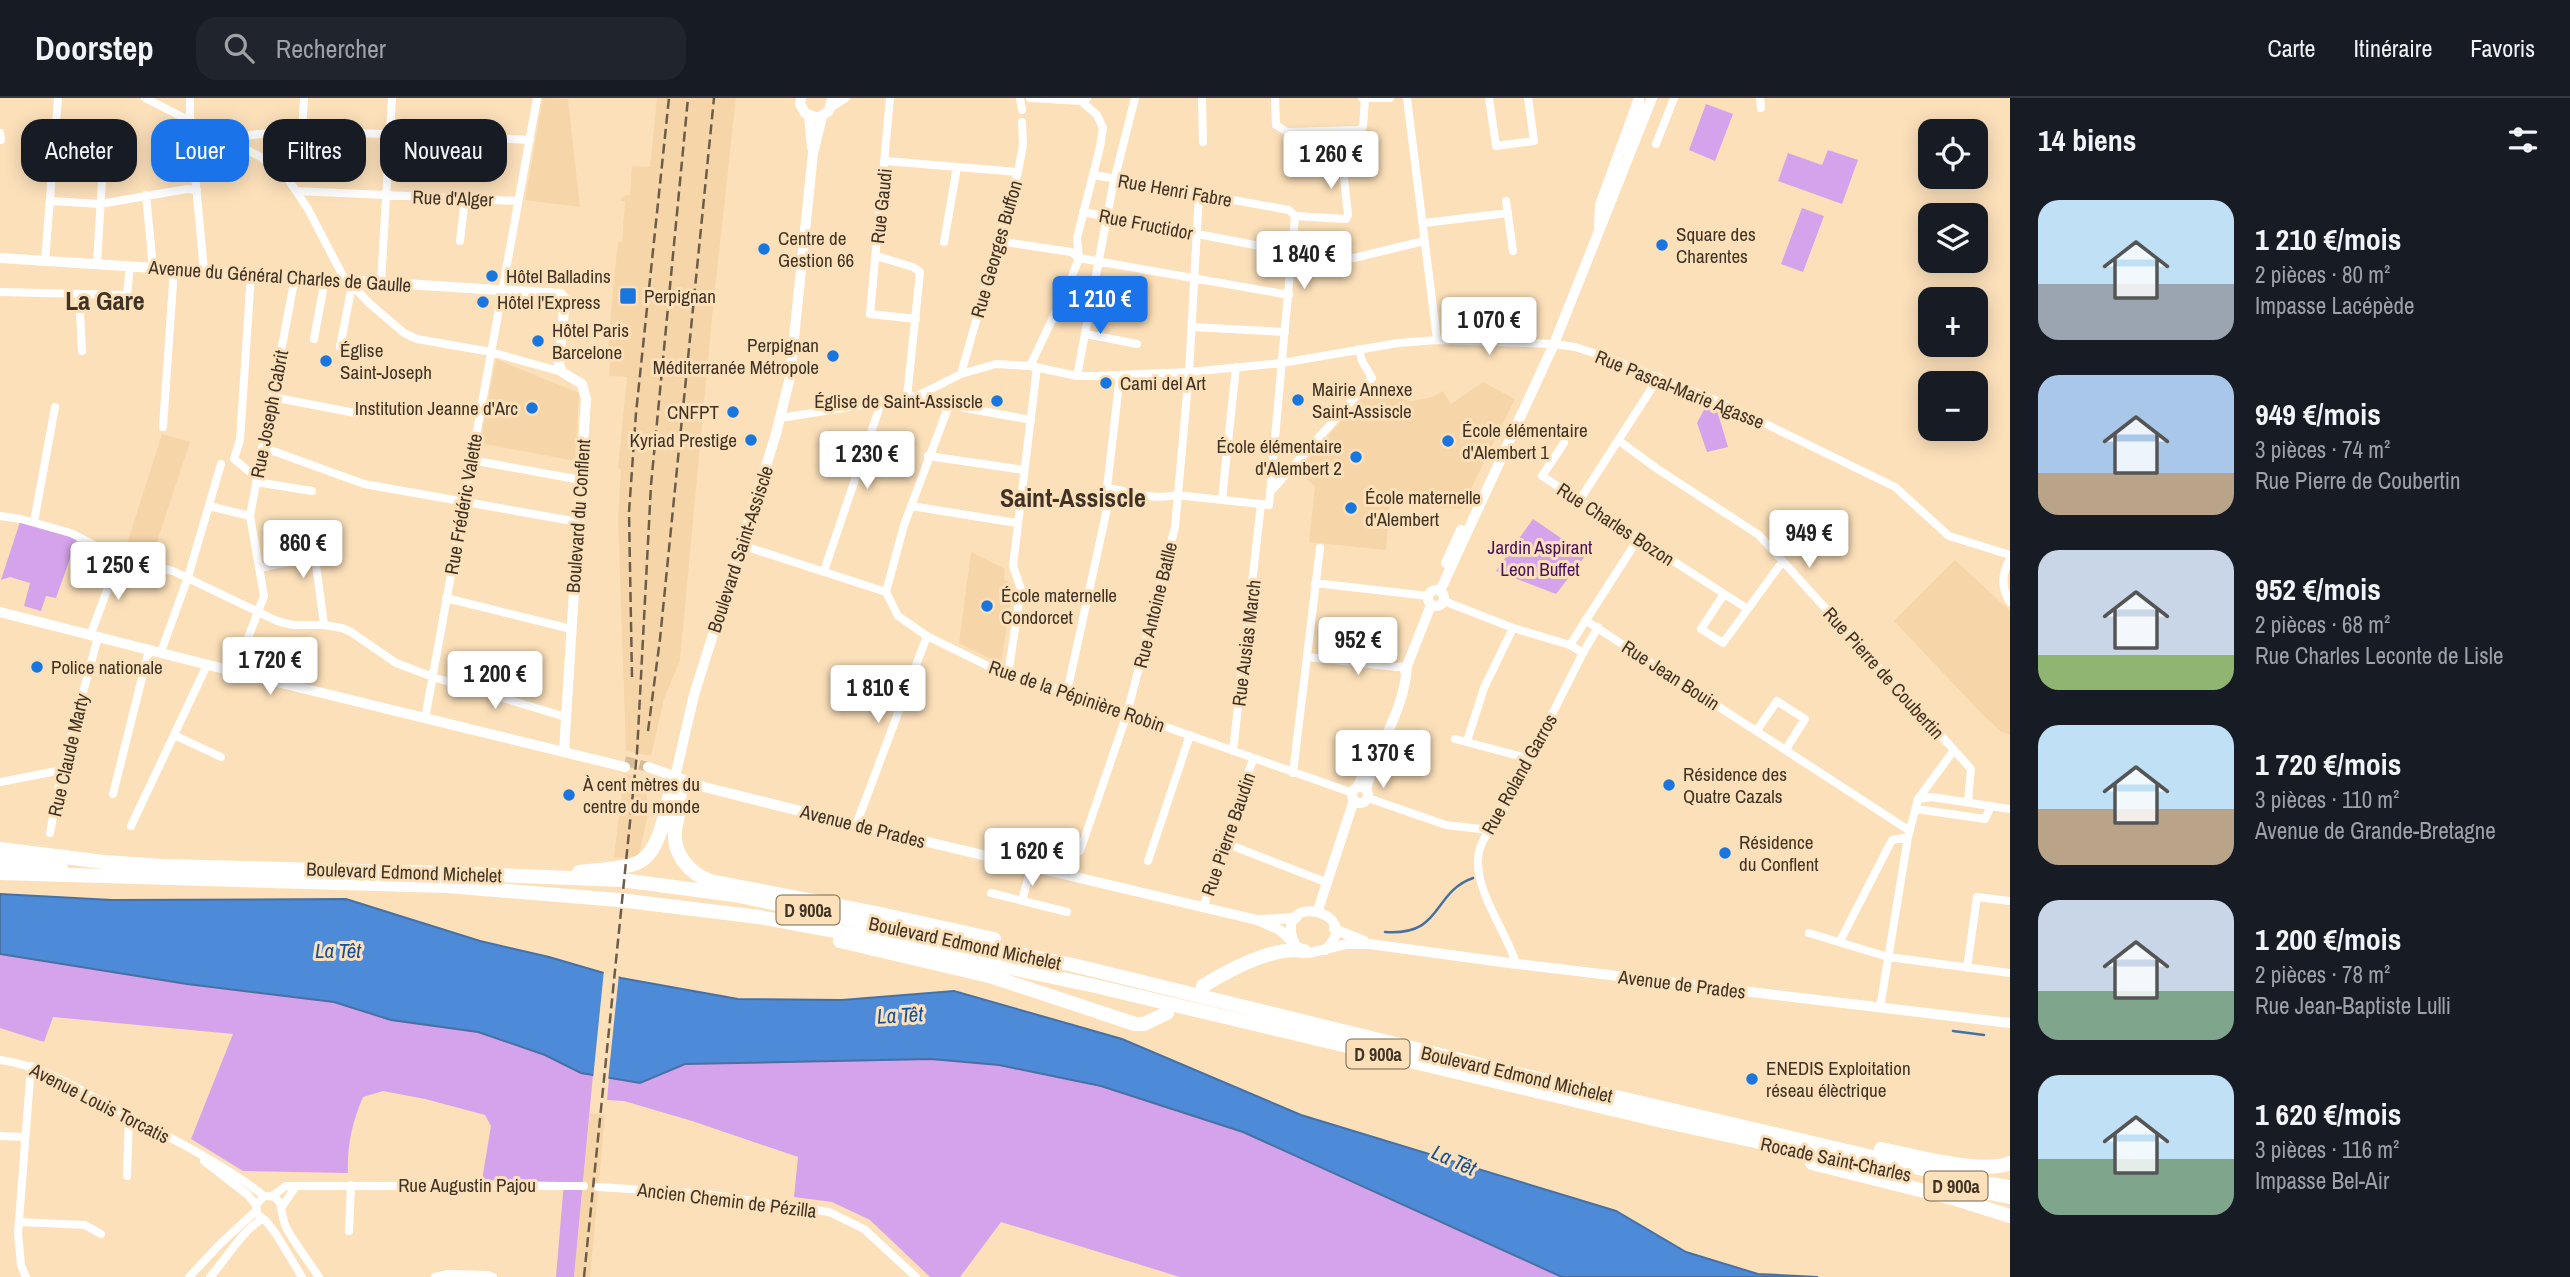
<!DOCTYPE html>
<html lang="fr">
<head>
<meta charset="utf-8">
<style>
	body { margin:0; font-family:"Archivo Narrow",sans-serif; background:#20242c; color:#f1f3f6; height:100vh; display:flex; flex-direction:column; font-size:26px; white-space:nowrap }
	* { box-sizing:border-box; margin:0 }
	p { font-size:23px; color:#9ea1a6 }
	.icon { flex:none; width:38px; height:38px; fill:none; stroke:currentColor; stroke-width:2; stroke-linecap:round; stroke-linejoin:round }
	.map { position:relative; flex:1; overflow:hidden }
	.drawer { display:flex; flex-direction:column; background:#171b24; width:560px }
	.drawer>* { flex:none }
	.hud { position:absolute; left:21px; top:21px; width:665px; height:63px; display:flex; gap:14px }
	.buttons { position:absolute; left:1918px; top:21px; display:grid; gap:14px }
	.buttons a { display:grid; place-items:center; width:70px; height:70px; border-radius:14px; background:#171b24; box-shadow:0 4px 18px #0003; font-size:35px }
	.price { position:absolute; translate:-50% -60px; padding:0 16px; border-radius:7px; background:#fff; color:#222; font-size:23px; line-height:46px; filter:drop-shadow(0 2px 4px #0008) }
	.price::after { content:''; position:absolute; left:50%; top:42px; width:21px; height:16px; margin-left:-10px; background:inherit; clip-path:polygon(0 0,100% 0,50% 100%) }
	.price.on { background:#1a73e8; color:#fff }
	ul { padding:0; list-style:none }
	li { display:flex; align-items:center; gap:21px; height:175px; padding:0 28px }
	li span { display:grid; place-items:center; flex:none; width:196px; height:140px; border-radius:21px; color:#555 }
	li>.icon { margin-inline-start:auto }
	span .icon { width:84px; height:84px; fill:#fffc; stroke-width:1 }
	li b { font-size:30px }
	h2 { display:flex; justify-content:space-between; align-items:center; height:84px; padding:0 28px; font-size:30px }
	.pill { padding:0 24px; border-radius:21px; background:#171b24; box-shadow:0 4px 18px #0003; font-size:24px; line-height:63px }
	.pill.on { background:#1a73e8; color:#fff }
	header { display:flex; align-items:center; gap:42px; box-sizing:border-box; height:98px; padding:0 35px; background:#171b24; border-bottom:2px solid #363941 }
	header strong { font-size:33px }
	nav { display:flex; gap:38px; margin-inline-start:auto; font-size:24px }
	.search { width:490px; height:63px; background:#20242c; display:flex; align-items:center; gap:18px; box-sizing:border-box; padding:0 24px; border-radius:21px; color:#9ea1a6; font-size:26px }
	main { display:flex; flex:1; min-height:0 }
	.map>svg:first-child { display:block }
	.built { fill:#f6d6a9 }
	.green { fill:#d5a3eb }
	.water { fill:#4d8ad8; stroke:#4870a2; stroke-width:2 }
	.pier { fill:#fce0ba }
	.lines { fill:none; stroke-linecap:round; stroke-linejoin:round }
	.stream { stroke:#4870a2; stroke-width:2.5 }
	.secondary-tunnel { stroke:#d6bd9c; stroke-width:10; stroke-dasharray:10 5; stroke-linecap:butt }
	.minor { stroke:#fff; stroke-width:8 }
	.tertiary { stroke:#fff; stroke-width:10 }
	.secondary { stroke:#fff; stroke-width:10 }
	.trunk { stroke:#fff; stroke-width:14 }
	.rail { stroke:#6c5d49; stroke-width:2.5; stroke-dasharray:10 5; stroke-linecap:butt }
	.poi-dot { fill:#1976df; stroke:#fce0ba; stroke-width:2.5 }
	.labels { text-anchor:middle; dominant-baseline:central; stroke-width:6; stroke-linejoin:round; paint-order:stroke }
	.shield { fill:#fce0ba; stroke:#776751; stroke-width:2 }
	.shield-label { font-size:18px; font-weight:bold; fill:#3e3324 }
	.street-label { font-size:19px; fill:#3e3324; stroke:#fce0ba }
	.poi-label { font-size:19px; fill:#3e3324; stroke:#fce0ba; text-anchor:start }
	.park-label { font-size:19px; fill:#49105d; stroke:#fce0ba }
	.water-label { font-size:21px; font-style:italic; fill:#135098; stroke:#fce0ba }
	.district-label { font-size:26px; font-weight:bold; fill:#3e3324; stroke:#fce0ba }
</style>
</head>
<body>
<header>
<strong>Doorstep</strong>
<div class="search"><svg class="icon" aria-label="search" viewBox="0 0 24 24"><circle cx="10" cy="10" r="6"/><path d="M15 15l6 6"/></svg>Rechercher</div>
<nav><a>Carte</a><a>Itinéraire</a><a>Favoris</a></nav>
</header>
<main>
<div class="map">
<svg width="2010" height="1179" viewBox="0 0 2010 1179">
	<rect width="100%" height="100%" fill="#fce0ba"/>
	<path class="built" d="M543 0 568 1 580 109 525 102Z
		M657 0H736L713 209 680 562 664 601 651 658 626 653 618 421 621 371 618 370 627 279 609 278 611 253 608 252 614 180 618 144H622L625 103H621L622 99 630 96 632 68 650 69Z
		M496 261 579 295 575 363 480 345Z
		M1483 284 1515 301 1461 411 1390 405 1386 452 1309 444 1315 388 1297 373 1373 288 1387 298 1412 303 1432 299 1443 293 1451 306Z
		M162 336 190 344 151 462 124 455Z
		M971 454 1005 471 1004 481 1013 487 1001 566 959 545Z
		M1955 462 2010 513V637L2000 633 1982 616 1894 523Z
		M624 675 646 683 648 716 639 757 630 761 614 759Z
		M590 1015 605 1017 590 1179H574Z"/>
	<path class="green" d="M1706 6 1733 16 1715 63 1689 52Z
		M1828 52 1858 62 1842 106 1778 83 1788 55 1822 67Z
		M1802 110 1824 118 1803 174 1781 166Z
		M1707 306 1716 309 1728 349 1707 354 1697 325Z
		M1533 421 1586 457 1556 496 1496 473Z
		M20 424 77 441 56 500 46 498 41 513 24 508 30 485 10 479 1 482Z
		M0 856 187 886 334 904 391 922 478 934 545 957 581 975 593 977 574 1179H556L564 1084 482 1082 491 1028 485 1017 425 1001 383 993 363 999C352 1025 347 1047 348 1075L243 1073 191 1041 233 936 53 919 44 944 0 930Z
		M931 961 999 967 1101 988 1243 1034 1562 1179H1180L1001 1124 960 1179H930L870 1122 832 1104 794 1099 798 1059 692 1023 624 1003 607 1002 609 980 640 985 685 966Z"/>
	<path class="water" d="M0 796 112 802 346 801 480 843 549 859 621 880 738 901 842 902 954 893 1122 941 1301 1017 1616 1113 1686 1154 1758 1176 1818 1179H1562L1243 1034 1101 988 999 967 931 961 685 966 640 985 581 975 545 957 478 934 391 922 334 904 187 886 0 856Z"/>
	<path class="pier" d="M604 872 619 876 608 983 593 981Z"/>
	<g class="lines">
		<path class="stream" d="M1385 834C1444 838 1431 795 1473 780
			M1953 933 1984 937"/>
		<path class="secondary-tunnel" d="M625 663 648 669"/>
		<path class="minor" d="M145 0 261 59 286 78 308 111 345 182
			M190 0V23L204 173
			M890 0 870 216 916 221
			M1020 0 1022 12
			M1030 0 1081 3 1087 0
			M1202 0 1203 44
			M1275 0 1276 27 1287 34 1359 32 1363 29 1365 1
			M1362 0H1390
			M1407 0 1437 242
			M1489 0 1496 48 1534 43 1528 0
			M1760 0 1761 10
			M832 9 846 0
			M0 35 1 42
			M302 35 304 0
			M229 42C261 32 297 35 330 35 397 35 463 39 530 42
			M1656 46 1674 0
			M1625 53 1641 14 1640 0
			M886 63 1018 74
			M1094 77 1289 112 1295 118
			M297 93 518 103
			M146 97 153 170
			M51 103 100 106 187 91 197 92
			M1506 103 1513 153
			M1083 114 1291 154 1354 160 1424 143
			M1295 118 1346 121 1348 117 1343 70
			M1424 125 1508 115
			M460 143 465 100
			M998 143 1071 154 1079 160 1289 197
			M944 144 957 69
			M876 158 913 169 920 174 907 299
			M45 163 58 0
			M97 166 104 49
			M251 176 240 342 234 361 257 380
			M351 182 352 187 369 205 404 235 417 241 491 254 562 274
			M381 184 392 0
			M0 194 127 197 130 168
			M79 196 82 253
			M1192 229 1285 234
			M1086 236 1137 246
			M314 241 325 181
			M340 249 352 187
			M1030 268 1069 186 1079 160 1077 140 1100 49 1103 30 1097 17 1081 3
			M961 276 1018 74 1023 47 1022 24
			M1077 278 1113 87 1135 0
			M917 298 949 307 1031 322
			M272 299 355 315
			M781 320 917 298 961 276 996 266 1030 268 1077 278H1096L1189 274 1282 265 1398 245 1437 242 1554 246 1575 249 1606 259 1725 306 1895 389 1949 438 2010 457
			M163 329 174 171
			M1618 342 1656 370 1759 437 1954 652
			M1564 345 1542 378 1746 510
			M262 349 364 386 578 424
			M928 358 1024 372
			M471 362 581 382
			M256 384 312 393
			M1107 390C1130 393 1153 403 1176 397L1269 407 1295 118
			M1271 393 1372 280 1362 263 1359 251
			M1222 401 1236 269
			M1579 403 1659 279
			M209 408 250 418
			M911 408 1017 425
			M0 418 21 421 71 435 119 460 173 473 277 523 293 527H324L342 530 351 534 396 565 433 579 566 619
			M34 424 55 309
			M741 447 886 494 898 518 927 538 994 571 1067 594 1353 695
			M2010 461C2001 476 2001 490 2010 504
			M259 470 315 459 324 527
			M824 473 882 302
			M1315 485 1428 498
			M886 494 904 427 949 307
			M1724 496 1701 531 1723 545 1782 464
			M446 500 571 531
			M1444 503 1513 530 1570 547 1583 555
			M1585 522 1910 733
			M90 538 119 460
			M1570 547 1638 441
			M161 554 188 479 221 366
			M1308 559 1396 569 1407 568
			M235 574 264 498 250 418 295 179
			M1008 577 1021 491 1013 468 1037 269
			M1067 594 1110 397 1107 390 1120 277
			M425 621 537 0
			M1757 632 1777 603 1805 621 1786 651
			M174 637 221 659
			M1455 641 1530 661
			M1467 643 1484 590 1513 530
			M1233 653 1261 406
			M1293 675 1320 450
			M0 684 62 672
			M113 696 149 552
			M1368 700 1446 727 1489 732
			M1918 701 1932 699 2010 711
			M1916 711 1985 721 1991 708
			M856 727 927 538
			M131 728 207 567
			M50 735 62 672 98 539
			M1225 745 1328 785
			M1080 753 1127 616 1175 429 1189 274 1199 96
			M1148 763 1190 637
			M991 795 1067 814
			M1022 803 1031 769
			M1203 810 1253 661
			M1809 835 1888 859 2010 875
			M1840 843 1892 742 1908 739
			M1516 866C1505 825 1450 765 1496 727L1583 555 1598 529
			M1967 870 1977 799 2010 803
			M1880 910 1908 739 1918 701 1954 652 1971 671 1968 704
			M0 962C47 968 87 997 129 1018 171 1040 227 1068 264 1098
			M0 1038 23 1039
			M204 1063 248 1097 256 1107
			M127 1078 129 1018
			M598 1089 706 1096 829 1114 864 1131 916 1179
			M272 1098 286 1088H584
			M281 1110 296 1088
			M20 1124 85 1127 101 1136
			M349 1133 351 1087
			M26 1179 21 1167 18 1135 31 968
			M189 1179 221 1145 256 1113
			M210 1179C226 1161 242 1133 262 1121
			M302 1179 276 1136 266 1123 257 1116 256 1107 264 1098C270 1098 276 1098 279 1104 283 1109 281 1121 287 1131 296 1147 308 1163 319 1179
			M435 1179 448 1176 488 1177 493 1179"/>
		<path class="tertiary" d="M801 0 800 6 805 15 818 20 829 13 832 0
			M809 18 812 49
			M0 160 561 196 565 201 559 266 562 274 582 286 586 301 564 653
			M675 679 694 597 776 336 790 279 813 55 822 19"/>
		<path class="secondary" d="M1599 128 1600 107 1639 0
			M1446 465 1461 432
			M1428 500a8 8 0 1 1 16 0a8 8 0 1 1-16 0Z
			M1440 493 1554 246 1652 0
			M0 514 240 575 625 669
			M1405 573 1431 507
			M648 669 704 689 856 727 1257 822 1280 832 1300 851 1309 855 1347 846H1370L1509 865 2010 925
			M1352 697a8 8 0 1 1 16 0a8 8 0 1 1-16 0Z
			M1357 690 1366 670
			M1366 692C1376 650 1405 612 1407 568
			M1318 812 1354 702
			M1260 822 1296 820
			M1334 831 1364 843
			M1294 844C1273 792 1367 814 1325 852"/>
		<path class="trunk" d="M675 679C677 685 680 693 680 700 681 711 676 722 675 733 673 756 689 775 710 783L876 815 994 841
			M0 751 104 764 163 768 446 775 621 782 734 797 1073 867 1518 976 1983 1085 2010 1089
			M0 763 61 770
			M579 774C596 772 625 771 639 764 662 753 667 703 674 680
			M0 775 447 788 619 802 759 819 863 838 1095 888 1662 1023 1890 1072
			M840 843 993 879 1135 926H1144L1167 915
			M1203 888C1229 872 1273 848 1304 853
			M1881 1051C1912 1057 1983 1077 2010 1065
			M1812 1065 1956 1101 2010 1118
			M1974 1092 2010 1099"/>
		<path class="rail" d="M632 579 629 414 636 315 669 0
			M648 633 660 541 714 0
			M584 1179 637 655 651 387 688 0"/>
	</g>
	<g class="poi-dot">
		<circle cx="1662" cy="147" r="7"/>
		<circle cx="764" cy="151" r="7"/>
		<circle cx="492" cy="178" r="7"/>
		<rect x="619" y="189" width="18" height="18" rx="3.5"/>
		<circle cx="483" cy="204" r="7"/>
		<circle cx="538" cy="243" r="7"/>
		<circle cx="833" cy="258" r="7"/>
		<circle cx="326" cy="263" r="7"/>
		<circle cx="1106" cy="285" r="7"/>
		<circle cx="1298" cy="302" r="7"/>
		<circle cx="997" cy="303" r="7"/>
		<circle cx="532" cy="310" r="7"/>
		<circle cx="733" cy="314" r="7"/>
		<circle cx="751" cy="342" r="7"/>
		<circle cx="1448" cy="343" r="7"/>
		<circle cx="1356" cy="359" r="7"/>
		<circle cx="1351" cy="410" r="7"/>
		<circle cx="987" cy="508" r="7"/>
		<circle cx="37" cy="569" r="7"/>
		<circle cx="1669" cy="687" r="7"/>
		<circle cx="569" cy="697" r="7"/>
		<circle cx="1725" cy="755" r="7"/>
		<circle cx="1752" cy="981" r="7"/>
	</g>
	<g class="labels">
		<g class="shield">
			<rect x="776.5" y="797.5" width="63" height="29" rx="5"/>
			<rect x="1346.5" y="941.5" width="63" height="29" rx="5"/>
			<rect x="1924.5" y="1073.5" width="63" height="29" rx="5"/>
		</g>
		<g class="shield-label">
			<text x="808" y="812">D 900a</text>
			<text x="1378" y="956">D 900a</text>
			<text x="1956" y="1088">D 900a</text>
		</g>
		<g class="street-label">
			<text transform="translate(1175 92) rotate(10)">Rue Henri Fabre</text>
			<text transform="translate(453 100) rotate(2)">Rue d'Alger</text>
			<text transform="translate(881 108) rotate(-84)">Rue Gaudi</text>
			<text transform="translate(1146 126) rotate(11)">Rue Fructidor</text>
			<text transform="translate(996 151) rotate(-74)">Rue Georges Buffon</text>
			<text transform="translate(280 178) rotate(4)">Avenue du Général Charles de Gaulle</text>
			<text transform="translate(1680 291) rotate(22)">Rue Pascal-Marie Agasse</text>
			<text transform="translate(269 316) rotate(-79)">Rue Joseph Cabrit</text>
			<text transform="translate(463 406) rotate(-80)">Rue Frédéric Valette</text>
			<text transform="translate(578 418) rotate(-86)">Boulevard du Conflent</text>
			<text transform="translate(1616 426) rotate(33)">Rue Charles Bozon</text>
			<text transform="translate(740 451) rotate(-72)">Boulevard Saint-Assiscle</text>
			<text transform="translate(1155 507) rotate(-76)">Rue Antoine Batlle</text>
			<text transform="translate(1246 545) rotate(-83)">Rue Ausias March</text>
			<text transform="translate(1884 575) rotate(48)">Rue Pierre de Coubertin</text>
			<text transform="translate(1671 577) rotate(33)">Rue Jean Bouin</text>
			<text transform="translate(1077 598) rotate(19)">Rue de la Pépinière Robin</text>
			<text transform="translate(68 657) rotate(-77)">Rue Claude Marty</text>
			<text transform="translate(1519 676) rotate(-61)">Rue Roland Garros</text>
			<text transform="translate(863 728) rotate(14)">Avenue de Prades</text>
			<text transform="translate(1228 736) rotate(-71)">Rue Pierre Baudin</text>
			<text transform="translate(404 774) rotate(2)">Boulevard Edmond Michelet</text>
			<text transform="translate(965 845) rotate(12)">Boulevard Edmond Michelet</text>
			<text transform="translate(1682 886) rotate(7)">Avenue de Prades</text>
			<text transform="translate(1517 976) rotate(13)">Boulevard Edmond Michelet</text>
			<text transform="translate(100 1005) rotate(27)">Avenue Louis Torcatis</text>
			<text transform="translate(1836 1061) rotate(12)">Rocade Saint-Charles</text>
			<text x="467" y="1087">Rue Augustin Pajou</text>
			<text transform="translate(727 1102) rotate(7)">Ancien Chemin de Pézilla</text>
		</g>
		<g class="poi-label">
			<text x="1676" y="136">Square des<tspan x="1676" dy="22">Charentes</tspan></text>
			<text x="778" y="140">Centre de<tspan x="778" dy="22">Gestion 66</tspan></text>
			<text x="506" y="178">Hôtel Balladins</text>
			<text x="644" y="198">Perpignan</text>
			<text x="497" y="204">Hôtel l'Express</text>
			<text x="552" y="232">Hôtel Paris<tspan x="552" dy="22">Barcelone</tspan></text>
			<text x="819" y="247" text-anchor="end">Perpignan<tspan x="819" dy="22">Méditerranée Métropole</tspan></text>
			<text x="340" y="252">Église<tspan x="340" dy="22">Saint-Joseph</tspan></text>
			<text x="1120" y="285">Cami del Art</text>
			<text x="1312" y="291">Mairie Annexe<tspan x="1312" dy="22">Saint-Assiscle</tspan></text>
			<text x="983" y="303" text-anchor="end">Église de Saint-Assiscle</text>
			<text x="518" y="310" text-anchor="end">Institution Jeanne d'Arc</text>
			<text x="719" y="314" text-anchor="end">CNFPT</text>
			<text x="1462" y="332">École élémentaire<tspan x="1462" dy="22">d'Alembert 1</tspan></text>
			<text x="737" y="342" text-anchor="end">Kyriad Prestige</text>
			<text x="1342" y="348" text-anchor="end">École élémentaire<tspan x="1342" dy="22">d'Alembert 2</tspan></text>
			<text x="1365" y="399">École maternelle<tspan x="1365" dy="22">d'Alembert</tspan></text>
			<text x="1001" y="497">École maternelle<tspan x="1001" dy="22">Condorcet</tspan></text>
			<text x="51" y="569">Police nationale</text>
			<text x="1683" y="676">Résidence des<tspan x="1683" dy="22">Quatre Cazals</tspan></text>
			<text x="583" y="686">À cent mètres du<tspan x="583" dy="22">centre du monde</tspan></text>
			<text x="1739" y="744">Résidence<tspan x="1739" dy="22">du Conflent</tspan></text>
			<text x="1766" y="970">ENEDIS Exploitation<tspan x="1766" dy="22">réseau élèctrique</tspan></text>
		</g>
		<g class="park-label">
			<text x="1540" y="449">Jardin Aspirant<tspan x="1540" dy="22">Leon Buffet</tspan></text>
		</g>
		<g class="water-label">
			<text x="338" y="852">La Têt</text>
			<text transform="translate(900 917) rotate(-3)">La Têt</text>
			<text transform="translate(1454 1062) rotate(24)">La Têt</text>
		</g>
		<g class="district-label">
			<text x="105" y="202">La Gare</text>
			<text x="1073" y="399">Saint-Assiscle</text>
		</g>
	</g>
</svg>
<div class="buttons">
<a><svg class="icon" aria-label="locate" viewBox="0 0 24 24"><circle cx="12" cy="12" r="6"/><path d="M12 2v4M12 18v4M2 12h4M18 12h4"/></svg></a>
<a><svg class="icon" aria-label="layers" viewBox="0 0 24 24"><path d="M12 4l9 5-9 5-9-5zM3 14l9 5 9-5"/></svg></a>
<a>+</a>
<a>−</a>
</div>
<b class="price" style="left:1331px;top:93px">1 260 €</b>
<b class="price" style="left:1304px;top:193px">1 840 €</b>
<b class="price on" style="left:1100px;top:238px">1 210 €</b>
<b class="price" style="left:1489px;top:259px">1 070 €</b>
<b class="price" style="left:867px;top:393px">1 230 €</b>
<b class="price" style="left:1809px;top:472px">949 €</b>
<b class="price" style="left:303px;top:482px">860 €</b>
<b class="price" style="left:118px;top:504px">1 250 €</b>
<b class="price" style="left:1358px;top:579px">952 €</b>
<b class="price" style="left:270px;top:599px">1 720 €</b>
<b class="price" style="left:495px;top:613px">1 200 €</b>
<b class="price" style="left:878px;top:627px">1 810 €</b>
<b class="price" style="left:1383px;top:692px">1 370 €</b>
<b class="price" style="left:1032px;top:790px">1 620 €</b>
<div class="hud">
<a class="pill">Acheter</a>
<a class="pill on">Louer</a>
<a class="pill">Filtres</a>
<a class="pill">Nouveau</a>
</div>
</div>
<section class="drawer">
<h2>14 biens<svg class="icon" aria-label="filters" viewBox="0 0 24 24"><path d="M4 7h16M4 17h16"/><circle cx="9" cy="7" r="2"/><circle cx="15" cy="17" r="2"/></svg></h2>
<ul>
<li><span style="background:linear-gradient(#bfe0f5 60%,#9aa5b1 0)"><svg class="icon" aria-label="home" viewBox="0 0 24 24"><path d="M3 11l9-7 9 7M6 9v11h12V9"/></svg></span><div><b>1 210 €/mois</b><p>2 pièces · 80 m²</p><p>Impasse Lacépède</p></div></li>
<li><span style="background:linear-gradient(#a9c7e8 70%,#b9a48a 0)"><svg class="icon" aria-label="home" viewBox="0 0 24 24"><path d="M3 11l9-7 9 7M6 9v11h12V9"/></svg></span><div><b>949 €/mois</b><p>3 pièces · 74 m²</p><p>Rue Pierre de Coubertin</p></div></li>
<li><span style="background:linear-gradient(#c9d6e8 75%,#8fb573 0)"><svg class="icon" aria-label="home" viewBox="0 0 24 24"><path d="M3 11l9-7 9 7M6 9v11h12V9"/></svg></span><div><b>952 €/mois</b><p>2 pièces · 68 m²</p><p>Rue Charles Leconte de Lisle</p></div></li>
<li><span style="background:linear-gradient(#bfe0f5 60%,#b9a48a 0)"><svg class="icon" aria-label="home" viewBox="0 0 24 24"><path d="M3 11l9-7 9 7M6 9v11h12V9"/></svg></span><div><b>1 720 €/mois</b><p>3 pièces · 110 m²</p><p>Avenue de Grande-Bretagne</p></div></li>
<li><span style="background:linear-gradient(#c9d6e8 65%,#7fa58c 0)"><svg class="icon" aria-label="home" viewBox="0 0 24 24"><path d="M3 11l9-7 9 7M6 9v11h12V9"/></svg></span><div><b>1 200 €/mois</b><p>2 pièces · 78 m²</p><p>Rue Jean-Baptiste Lulli</p></div></li>
<li><span style="background:linear-gradient(#bfe0f5 60%,#7fa58c 0)"><svg class="icon" aria-label="home" viewBox="0 0 24 24"><path d="M3 11l9-7 9 7M6 9v11h12V9"/></svg></span><div><b>1 620 €/mois</b><p>3 pièces · 116 m²</p><p>Impasse Bel-Air</p></div></li>
</ul>
</section>
</main>
</body>
</html>
